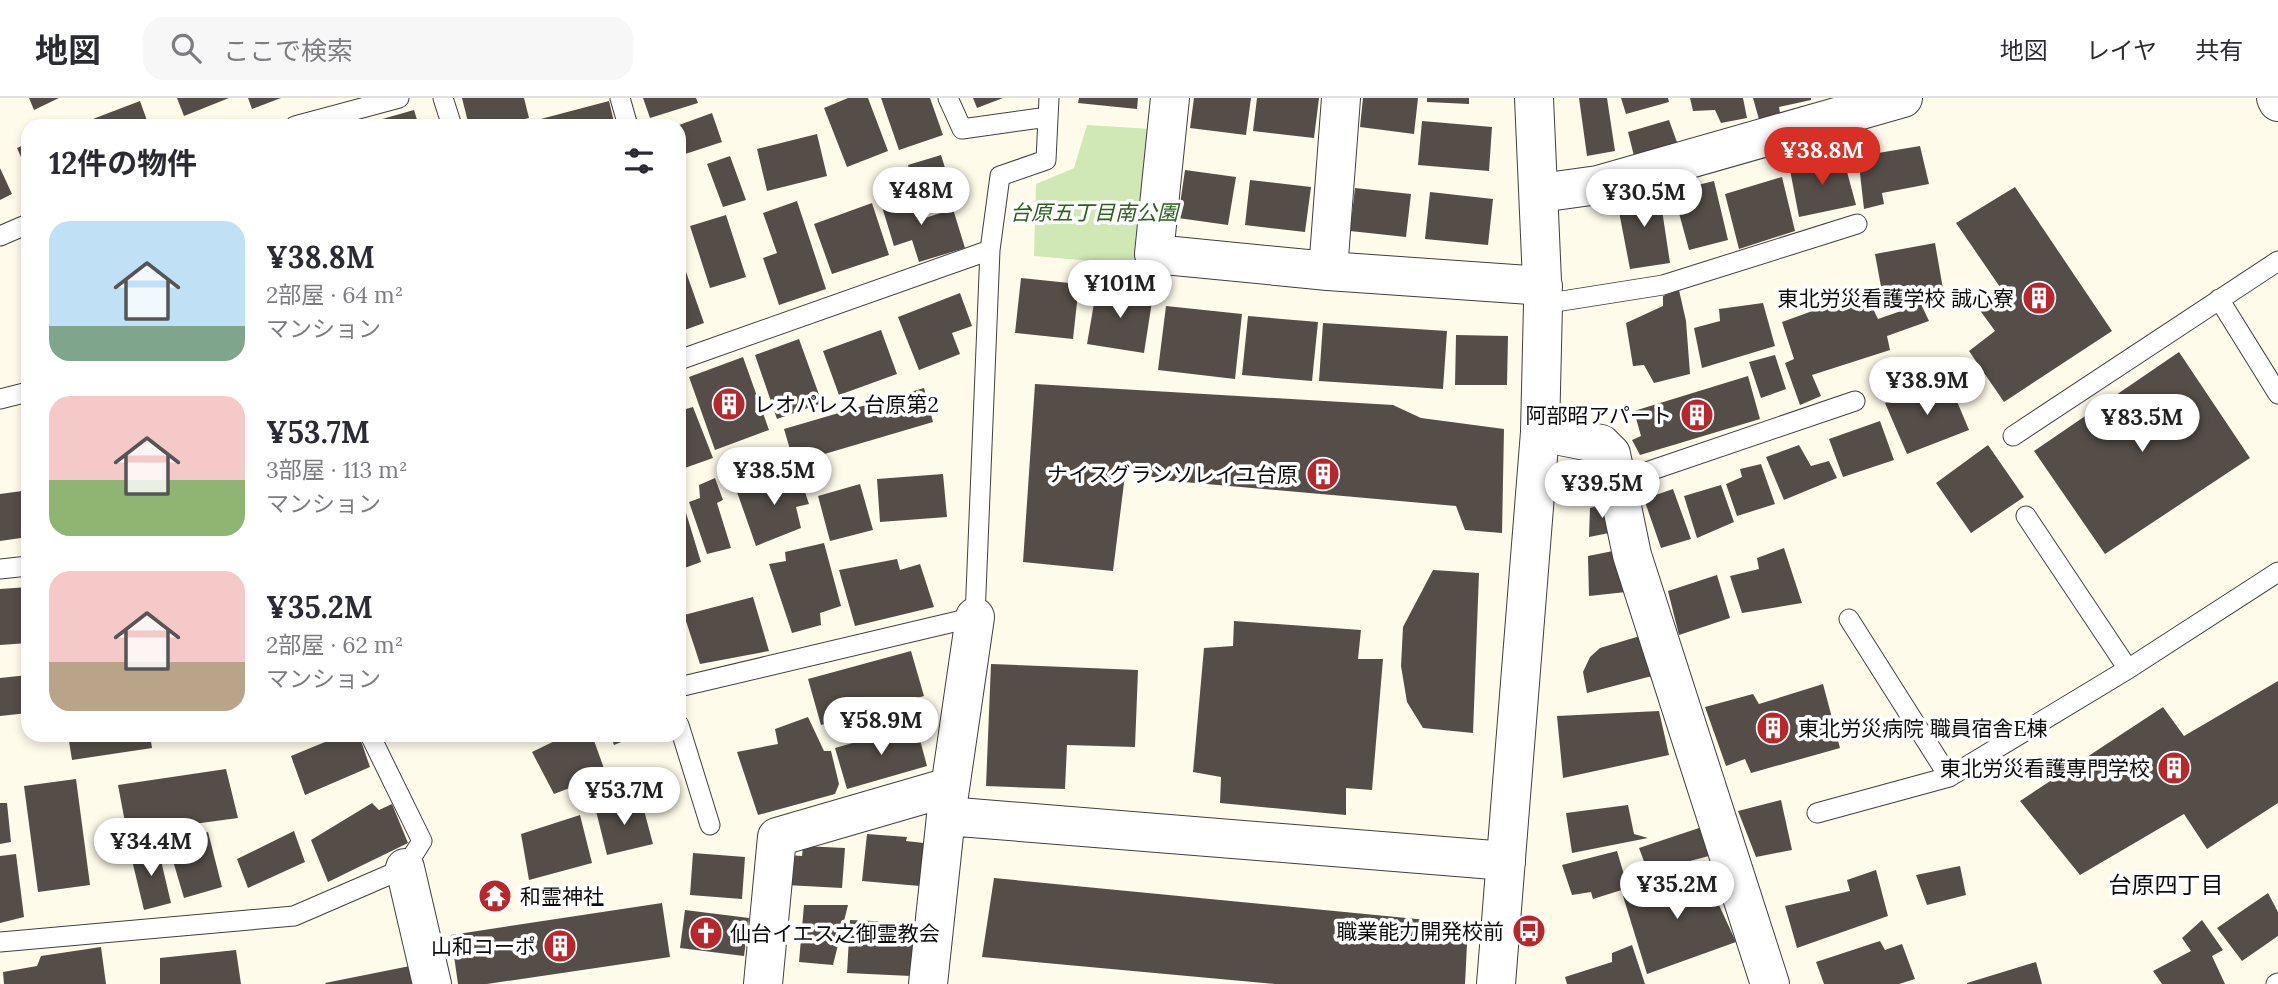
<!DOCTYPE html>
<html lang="ja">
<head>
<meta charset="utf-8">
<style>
	body { margin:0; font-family:Lora,"Noto Sans JP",serif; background:#f7f7f7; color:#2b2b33; height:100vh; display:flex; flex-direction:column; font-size:26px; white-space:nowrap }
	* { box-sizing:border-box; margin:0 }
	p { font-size:23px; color:#7c7c81 }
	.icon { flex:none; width:38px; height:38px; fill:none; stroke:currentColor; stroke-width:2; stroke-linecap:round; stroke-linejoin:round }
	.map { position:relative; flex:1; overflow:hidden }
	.drawer { position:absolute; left:21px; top:21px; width:665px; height:623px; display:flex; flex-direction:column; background:#fff; border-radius:21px; box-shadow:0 4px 10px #0003 }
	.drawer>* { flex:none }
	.price { position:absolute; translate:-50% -60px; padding:0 16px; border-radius:24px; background:#fff; color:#222; font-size:23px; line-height:46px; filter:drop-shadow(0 2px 4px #0008) }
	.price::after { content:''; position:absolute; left:50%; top:42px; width:21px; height:16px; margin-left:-10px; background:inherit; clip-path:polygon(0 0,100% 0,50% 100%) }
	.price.on { background:#d93025; color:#fff }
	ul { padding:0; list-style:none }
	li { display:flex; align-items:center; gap:21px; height:175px; padding:0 28px }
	li span { display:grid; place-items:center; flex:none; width:196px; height:140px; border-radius:21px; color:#555 }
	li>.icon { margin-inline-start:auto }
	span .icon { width:84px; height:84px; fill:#fffc; stroke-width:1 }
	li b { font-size:30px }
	h2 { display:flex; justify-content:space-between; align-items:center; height:84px; padding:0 28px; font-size:30px }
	header { display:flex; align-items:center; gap:42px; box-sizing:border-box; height:98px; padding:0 35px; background:#fff; border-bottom:2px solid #e1e1e2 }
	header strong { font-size:33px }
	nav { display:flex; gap:38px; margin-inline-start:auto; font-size:24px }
	.search { width:490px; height:63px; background:#f7f7f7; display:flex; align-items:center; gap:18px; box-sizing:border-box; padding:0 24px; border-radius:21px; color:#7c7c81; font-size:26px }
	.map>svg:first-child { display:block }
	.green { fill:#cfe8b6 }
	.building { fill:#544d48 }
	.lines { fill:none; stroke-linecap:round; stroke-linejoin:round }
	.service-casing { stroke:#3f3f3f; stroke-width:21 }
	.minor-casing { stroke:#3f3f3f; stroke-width:40 }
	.tertiary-casing { stroke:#3f3f3f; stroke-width:40 }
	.service { stroke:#fff; stroke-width:19 }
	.minor { stroke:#fff; stroke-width:38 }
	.tertiary { stroke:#fff; stroke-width:38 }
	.labels { text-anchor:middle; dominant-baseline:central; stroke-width:7; stroke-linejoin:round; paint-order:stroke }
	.park-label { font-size:21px; font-style:italic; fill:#2b611e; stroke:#fff }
	.poi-label { font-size:21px; fill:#0c0c0c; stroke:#fff; text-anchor:end }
	.neighbourhood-label { font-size:23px; fill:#0c0c0c; stroke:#fff }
</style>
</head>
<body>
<header>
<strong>地図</strong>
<div class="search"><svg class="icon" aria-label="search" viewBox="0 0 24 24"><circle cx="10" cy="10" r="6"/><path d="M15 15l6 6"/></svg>ここで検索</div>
<nav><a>地図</a><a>レイヤ</a><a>共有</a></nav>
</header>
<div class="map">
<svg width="2278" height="886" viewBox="0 0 2278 886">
	<rect width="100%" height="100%" fill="#fffbeb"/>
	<path class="green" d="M1087 27 1152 31 1139 167 1034 158 1036 86 1074 70Z"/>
	<path class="building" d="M29 0H59L34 12Z
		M177 0H229L184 18Z
		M248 0H281L252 11Z
		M462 0H524L529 20 496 28H469Z
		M643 0H696L698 5 650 20Z
		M848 0H868L888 53 847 69 824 10Z
		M881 0H930L943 37 899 52Z
		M973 0H1003L977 10Z
		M1079 0H1138L1137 11 1078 5Z
		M1194 0H1251L1246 37 1190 30Z
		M1257 0H1319L1314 40 1253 33Z
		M1363 0H1418L1414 36 1360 29Z
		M1427 0H1469V6L1427 4Z
		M1579 0H1607L1615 53 1587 58Z
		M1621 0H1668L1669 4 1626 16Z
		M1690 0H1743L1747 20 1721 25 1715 12 1693 13Z
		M1753 0H1811V2L1779 9 1781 20 1760 25Z
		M140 3 149 28H86L85 24Z
		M609 3 615 28H539L537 22Z
		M414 12 419 28H361V27Z
		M712 15 722 44 679 58V27Z
		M1669 22 1678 47 1635 62 1628 34Z
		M1422 23 1492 29 1489 73 1418 67Z
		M817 36 827 78 767 93 757 51Z
		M28 45V75L17 50Z
		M1920 48 1929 86 1882 95 1884 106 1864 111 1859 67 1875 65 1872 56Z
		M941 57 956 105 923 115 908 67Z
		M730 58 746 102 723 109 707 66Z
		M1843 59 1856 107 1799 119 1790 72Z
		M0 70 12 96 0 102Z
		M1185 72 1236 79 1228 127 1178 120Z
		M1782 79 1795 133 1739 151 1725 96Z
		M1250 82 1311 89 1305 134 1245 127Z
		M1714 83 1728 142 1689 152 1673 93Z
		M909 89 919 122 953 111 965 150 919 164 912 142 894 148 879 99Z
		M2015 89 2112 233 2004 304 1969 253 1995 233 1976 207 2002 192 1956 125Z
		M1355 90 1411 96 1406 139 1350 133Z
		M1659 92 1670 165 1630 171 1616 98Z
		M1430 94 1493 101 1488 147 1425 141Z
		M797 103 826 191 779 207 763 160 777 155 763 115Z
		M872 105 889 157 832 176 814 126Z
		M726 117 746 179 710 190 690 128Z
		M1935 145 1943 191 1884 205 1875 156Z
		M679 154 704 225 679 234Z
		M1021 180 1079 186 1073 241 1015 235Z
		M1097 188 1153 197 1144 255 1087 246Z
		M1679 192 1686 223 1690 276 1654 285 1644 267 1633 268 1626 225 1663 208V198Z
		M1865 194 1878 221 1921 206 1929 223 1887 238 1890 252 1812 277 1821 298 1800 307 1785 265 1794 261 1782 224Z
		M960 195 972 228 952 235 960 256 919 272 898 219Z
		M1763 205 1775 248 1702 270 1694 230 1720 223 1719 211Z
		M1166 208 1242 216 1235 281 1158 272Z
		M1248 218 1318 224 1312 283 1242 277Z
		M1323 225 1447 233 1443 291 1319 283Z
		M881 232 897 276 839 297 823 253Z
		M1456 237 1508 238 1507 287H1455Z
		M799 241 822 305 777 321 755 257Z
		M2179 254 2250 360 2105 456 2034 353Z
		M1775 257 1786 291 1761 300 1749 264Z
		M743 259 769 332 715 352 689 279Z
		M1748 278 1760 321 1640 357 1632 342 1641 338 1634 313Z
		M1948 282 1969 332 1907 356 1885 305Z
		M1035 286 1393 307 1421 320 1504 331 1502 435 1465 432 1456 408 1161 382 1126 369 1113 473 1023 464Z
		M924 290 933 324 794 365 784 331Z
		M24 302H28V359H25Z
		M693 309 713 360 679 372V313Z
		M1880 323 1894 362 1843 379 1829 341Z
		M1799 347 1811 368 1829 363 1837 380 1784 402 1766 359Z
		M1988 347 2024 399 1971 435 1936 385Z
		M1761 366 1775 406 1737 418 1726 386 1742 379 1740 371Z
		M798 373 809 406 796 409 801 430 756 448 737 394Z
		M943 376 947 419 880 424 877 381Z
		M715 380 723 402 717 405 731 450 707 456 689 404 700 400 699 387Z
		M860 386 873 432 830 443 818 398Z
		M1721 387 1734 424 1697 440 1684 398Z
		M1673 391 1691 441 1661 450 1644 401Z
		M679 392 701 464 679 472Z
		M22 393 28 439 0 443V396Z
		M1615 404 1614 434 1589 439 1590 410Z
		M824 445 841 508 820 515 821 527 792 535 769 466 786 463 785 454Z
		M1784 450 1802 505 1742 515 1730 478 1759 471 1757 460Z
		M1618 452 1626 494 1589 498 1588 458Z
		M897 461 900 472 920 466 934 509 855 528 839 472Z
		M1433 472 1479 475 1473 635 1423 630 1407 604 1401 568 1403 529Z
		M1717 477 1730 520 1679 537 1668 493Z
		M28 489V545L0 547V491Z
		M753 499 769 553 700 566 684 517Z
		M1234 523 1361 532 1358 561H1383L1372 692 1346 690V717L1220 705 1221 679 1193 674 1204 550 1233 548Z
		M1640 538 1652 578 1587 595 1583 574 1590 559 1600 550Z
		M911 553 924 598 821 627 808 581Z
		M991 566 1138 572 1135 649 1067 647 1065 691 986 688Z
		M28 577V615L0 618V580Z
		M2278 583V705L2207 751 2184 716 2080 777 2020 703 2163 609 2184 638Z
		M1823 586 1840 650 1751 675 1745 661 1726 668 1705 609 1753 596 1759 606Z
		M1659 613 1669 657 1563 680 1557 618Z
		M808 619 824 653H831L839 686 835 696 758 717 737 654 778 646 775 631Z
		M916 627 927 668 847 691 835 650Z
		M68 637H150L152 650 72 662Z
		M169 637H200V638L170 644Z
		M342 637H359L370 669 305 697 291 658Z
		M567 637H592L606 676 554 696 532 654Z
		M610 637H638L614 647Z
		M226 671 238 720 127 735 118 687Z
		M76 681 90 787 38 794 24 688Z
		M641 701 653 746 607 757 596 713Z
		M1781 702 1792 752 1756 759 1738 713Z
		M0 705H7L11 744 0 746Z
		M372 705 379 712 392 706 408 745 328 784 311 742Z
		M1628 707 1634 736 1648 740 1572 755 1566 715Z
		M580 717 592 765 529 782 521 736Z
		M1702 729 1709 758 1648 774 1639 750Z
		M294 733 305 764 248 790 237 761Z
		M208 734 222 789 184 800 168 746Z
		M867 736 907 739 906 743 924 745 920 788 862 783Z
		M803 748 845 750 842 790 786 787 788 757 802 758Z
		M158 750 171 805 144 812 130 754Z
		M1617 753 1628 790 1593 801 1591 794 1572 797 1562 767Z
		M693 755 745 759 742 801 690 797Z
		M16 756 24 819 0 825V758Z
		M1960 768 1966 797 1927 807 1916 777Z
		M1702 770 1736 844 1647 876 1623 798Z
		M1876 772 1888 818 1797 850 1785 808 1850 793 1847 782Z
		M994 780 1468 826 1465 886H1275L982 859Z
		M2268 795 2278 814V838L2242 863 2217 830Z
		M662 805 670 859 487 886H458L451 837Z
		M804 807H848L833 867 799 864Z
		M685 812 749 820 744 858 680 850Z
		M850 822 921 825 911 878 847 875Z
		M2202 822 2223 852 2212 858 2225 886H2162L2153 873 2191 853 2182 840Z
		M1880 843 1885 852 1902 846 1915 881 1899 886H1824L1816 864Z
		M1632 847 1645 886H1567L1565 879 1612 864V855Z
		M101 849 106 886H4L3 874 37 868 41 858Z
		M236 852 241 886H160V860Z
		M2036 864 2042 886H1967V885Z
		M415 867 419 886H326L325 885Z"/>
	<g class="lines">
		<defs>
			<path id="service" d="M443 0 452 28
				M620 0 628 28
				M948 0 962 31 1048 19
				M295 28 399 0
				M0 138 28 126
				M2219 201 2278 296
				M1543 206 1663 187 1857 126
				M679 262 990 152
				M0 301 28 294
				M2013 338 2278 163
				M1617 384 1855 303
				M2026 418 2128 571
				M0 471 28 468
				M1849 521 1949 679
				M679 589 975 519 990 152 1000 78 1046 62 1049 0
				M679 627 710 727
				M1817 715 1949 679 2128 571 2278 474
				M0 844 294 818 405 770 422 743 370 637
				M2276 886 2278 885"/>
			<path id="minor" d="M1170 0 1154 156 1328 173 1543 188
				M2276 0 2278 4
				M1540 95 1598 87 1903 0
				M1328 173 1341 0
				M1540 334 1601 346 1611 356 1632 457 1770 886
				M975 519 946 718 1506 763
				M405 770 432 886
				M763 886 777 739 949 689
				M928 886 946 718"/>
			<path id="tertiary" d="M1496 886 1540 334 1543 206 1534 0"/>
		</defs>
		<use href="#service" class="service-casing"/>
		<use href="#minor" class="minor-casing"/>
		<use href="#tertiary" class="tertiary-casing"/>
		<use href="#service" class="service"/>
		<use href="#minor" class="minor"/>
		<use href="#tertiary" class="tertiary"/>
	</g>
	<defs>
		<symbol id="building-disc" viewBox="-11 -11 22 22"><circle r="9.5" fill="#b8272c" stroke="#fff"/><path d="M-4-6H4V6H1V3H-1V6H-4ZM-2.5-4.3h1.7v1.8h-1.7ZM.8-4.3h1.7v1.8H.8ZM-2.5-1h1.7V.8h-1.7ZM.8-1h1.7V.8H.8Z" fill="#fff"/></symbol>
		<symbol id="temple-disc" viewBox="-11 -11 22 22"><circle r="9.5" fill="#b8272c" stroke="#fff"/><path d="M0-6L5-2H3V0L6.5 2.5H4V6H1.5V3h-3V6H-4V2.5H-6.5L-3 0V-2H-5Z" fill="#fff"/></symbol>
		<symbol id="bus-disc" viewBox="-11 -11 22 22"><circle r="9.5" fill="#b8272c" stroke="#fff"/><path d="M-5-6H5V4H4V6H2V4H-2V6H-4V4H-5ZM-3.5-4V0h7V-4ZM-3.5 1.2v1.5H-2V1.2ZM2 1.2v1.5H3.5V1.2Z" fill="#fff"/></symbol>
		<symbol id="church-disc" viewBox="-11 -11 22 22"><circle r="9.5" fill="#b8272c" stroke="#fff"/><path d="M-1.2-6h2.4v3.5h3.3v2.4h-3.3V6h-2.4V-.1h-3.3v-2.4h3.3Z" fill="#fff"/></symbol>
	</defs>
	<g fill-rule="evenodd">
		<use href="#building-disc" x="2020" y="181" width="38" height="38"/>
		<use href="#building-disc" x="710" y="287" width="38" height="38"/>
		<use href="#building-disc" x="1678" y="298" width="38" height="38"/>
		<use href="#building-disc" x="1304" y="357" width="38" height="38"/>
		<use href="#building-disc" x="1754" y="611" width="38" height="38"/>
		<use href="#building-disc" x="2155" y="651" width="38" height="38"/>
		<use href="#temple-disc" x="476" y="779" width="38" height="38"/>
		<use href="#bus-disc" x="1510" y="814" width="38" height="38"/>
		<use href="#church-disc" x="687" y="816" width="38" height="38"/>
		<use href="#building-disc" x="541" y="829" width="38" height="38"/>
	</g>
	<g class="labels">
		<g class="park-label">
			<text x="1094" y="114">台原五丁目南公園</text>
		</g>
		<g class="poi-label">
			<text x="2014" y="200">東北労災看護学校 誠心寮</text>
			<text x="754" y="306" text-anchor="start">レオパレス 台原第2</text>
			<text x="1672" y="317">阿部昭アパート</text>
			<text x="1298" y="376">ナイスグランソレイユ台原</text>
			<text x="1798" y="630" text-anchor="start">東北労災病院 職員宿舎E棟</text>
			<text x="2150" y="670">東北労災看護専門学校</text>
			<text x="520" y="798" text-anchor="start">和霊神社</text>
			<text x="1504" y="833">職業能力開発校前</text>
			<text x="730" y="835" text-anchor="start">仙台イエス之御霊教会</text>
			<text x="536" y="848">山和コーポ</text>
		</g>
		<g class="neighbourhood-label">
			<text x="2166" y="786">台原四丁目</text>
		</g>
	</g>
</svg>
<b class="price on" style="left:1822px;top:89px">¥38.8M</b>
<b class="price" style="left:921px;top:129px">¥48M</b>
<b class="price" style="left:1644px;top:131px">¥30.5M</b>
<b class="price" style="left:1120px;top:222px">¥101M</b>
<b class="price" style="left:1927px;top:319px">¥38.9M</b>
<b class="price" style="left:2142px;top:356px">¥83.5M</b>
<b class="price" style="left:774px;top:409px">¥38.5M</b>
<b class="price" style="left:1602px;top:422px">¥39.5M</b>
<b class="price" style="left:881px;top:659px">¥58.9M</b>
<b class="price" style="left:624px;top:729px">¥53.7M</b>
<b class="price" style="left:151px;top:780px">¥34.4M</b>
<b class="price" style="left:1677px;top:823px">¥35.2M</b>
<section class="drawer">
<h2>12件の物件<svg class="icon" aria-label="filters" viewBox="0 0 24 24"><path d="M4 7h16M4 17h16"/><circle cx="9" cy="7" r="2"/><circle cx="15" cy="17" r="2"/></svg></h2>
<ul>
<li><span style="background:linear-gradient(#bfe0f5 75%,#7fa58c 0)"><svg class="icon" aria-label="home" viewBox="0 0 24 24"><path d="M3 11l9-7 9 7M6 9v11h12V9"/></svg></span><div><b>¥38.8M</b><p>2部屋 · 64 m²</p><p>マンション</p></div></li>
<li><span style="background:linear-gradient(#f6c9c9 60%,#8fb573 0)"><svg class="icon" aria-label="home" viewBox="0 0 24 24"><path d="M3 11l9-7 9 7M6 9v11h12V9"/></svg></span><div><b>¥53.7M</b><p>3部屋 · 113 m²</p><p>マンション</p></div></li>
<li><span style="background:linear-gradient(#f6c9c9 65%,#b9a48a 0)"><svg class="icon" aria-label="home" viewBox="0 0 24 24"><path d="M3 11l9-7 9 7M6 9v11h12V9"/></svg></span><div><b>¥35.2M</b><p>2部屋 · 62 m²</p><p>マンション</p></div></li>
</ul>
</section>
</div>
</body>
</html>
